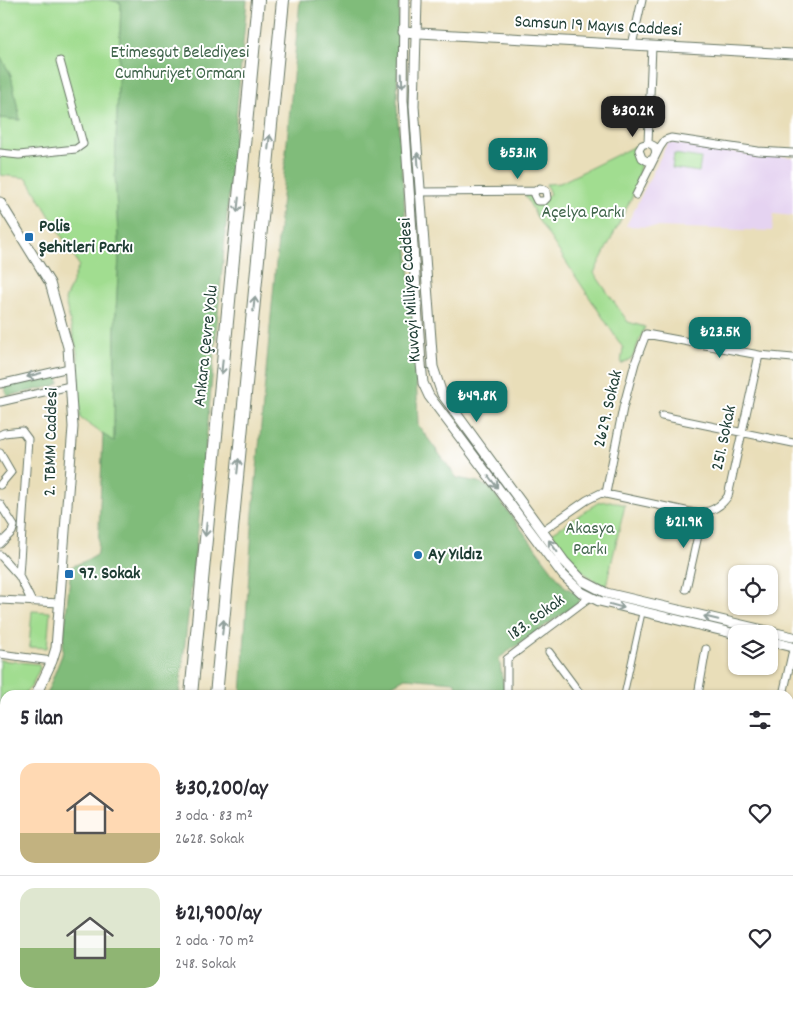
<!DOCTYPE html>
<html lang="tr">
<head>
<meta charset="utf-8">
<style>
	body { margin:0; font-family:Dekko,sans-serif; background:#f7f7f7; color:#2b2b33; height:100vh; display:flex; flex-direction:column; font-size:19px; white-space:nowrap }
	* { box-sizing:border-box; margin:0 }
	p { font-size:16px; color:#7c7c81 }
	.icon { flex:none; width:28px; height:28px; fill:none; stroke:currentColor; stroke-width:2; stroke-linecap:round; stroke-linejoin:round }
	.map { position:relative; flex:1; overflow:hidden }
	.details { position:absolute; left:0px; top:690px; width:794px; height:321px; display:flex; flex-direction:column; background:#fff; border-radius:15px 15px 0 0; box-shadow:0 1px 4px #0004 }
	.details>* { flex:none }
	.buttons { position:absolute; left:728px; top:565px; display:grid; gap:10px }
	.buttons a { display:grid; place-items:center; width:50px; height:50px; border-radius:10px; background:#fff; box-shadow:0 1px 4px #0004; font-size:25px }
	.price { position:absolute; translate:-50% -42px; padding:0 11px; border-radius:10px; background:#0f766e; color:#fff; font-size:16px; line-height:32px; filter:drop-shadow(0 1px 2px #0008) }
	.price::after { content:''; position:absolute; left:50%; top:30px; width:15px; height:11px; margin-left:-8px; background:inherit; clip-path:polygon(0 0,100% 0,50% 100%) }
	.price.active { background:#222; color:#fff }
	ul { padding:0; list-style:none }
	li { display:flex; align-items:center; gap:15px; height:125px; padding:0 20px }
	li+li { border-top:1px solid #e1e1e2 }
	li span { display:grid; place-items:center; flex:none; width:140px; height:100px; border-radius:15px; color:#555 }
	li>.icon { margin-inline-start:auto }
	span .icon { width:60px; height:60px; fill:#fffc; stroke-width:1 }
	li b { font-size:21px }
	h2 { display:flex; justify-content:space-between; align-items:center; height:60px; padding:0 20px; font-size:21px }
	.map>svg:first-child { display:block }
	.built { fill:#e5d3f1 }
	.green { fill:#a1dd90; stroke:#608d62 }
	.forest { fill:#80bc7a; stroke:#507c57 }
	.lines { fill:none; stroke-linecap:round; stroke-linejoin:round }
	.pedestrian-casing { stroke:#667563; stroke-width:7 }
	.minor-casing { stroke:#667563; stroke-width:9 }
	.tertiary-casing { stroke:#667563; stroke-width:11 }
	.secondary-casing { stroke:#667563; stroke-width:11 }
	.motorway-casing { stroke:#667563; stroke-width:14 }
	.pedestrian { stroke:#fff; stroke-width:5 }
	.minor { stroke:#fff; stroke-width:7 }
	.tertiary { stroke:#fff; stroke-width:9 }
	.secondary { stroke:#fff; stroke-width:9 }
	.motorway { stroke:#fff; stroke-width:12 }
	.oneway { stroke:#8f9e9a }
	.poi-dot { fill:#1f6fb2; stroke:#fff; stroke-width:2 }
	.labels { text-anchor:middle; dominant-baseline:central; stroke-width:4; stroke-linejoin:round; paint-order:stroke }
	.street-label { font-size:18px; fill:#1f3d34; stroke:#fff }
	.park-label { font-size:18px; fill:#40654b; stroke:#fff }
	.poi-label { font-size:18px; font-weight:bold; fill:#1f3d34; stroke:#fff; text-anchor:start }
</style>
</head>
<body>
<div class="map">
<svg width="793" height="1011" viewBox="0 0 793 1011">
	<rect width="100%" height="100%" fill="#fff"/>
	<filter id="ink" filterUnits="userSpaceOnUse"><feTurbulence type="fractalNoise" baseFrequency=".02" numOctaves="2"/><feDisplacementMap in="SourceGraphic" scale="10" xChannelSelector="R" yChannelSelector="G"/><feConvolveMatrix kernelMatrix="1 2 1 2 8 2 1 2 1" color-interpolation-filters="sRGB"/></filter>
	<filter id="wash" filterUnits="userSpaceOnUse"><feTurbulence type="fractalNoise" baseFrequency=".0096" numOctaves="4" result="noise"/><feDisplacementMap in="SourceGraphic" scale="20" xChannelSelector="R" yChannelSelector="G"/><feGaussianBlur stdDeviation="1.12" result="paint"/><feColorMatrix in="noise" values="0 0 0 0 0 0 0 0 0 0 0 0 0 0 0 0 0 1.4 0 .05"/><feComposite in="paint" operator="in"/></filter>
	<g filter="url(#wash)">
		<rect width="100%" height="100%" fill="#e9deb9"/>
		<path class="built" d="M668 142 754 155 793 157V216L774 214 772 231 626 226Z"/>
		<path class="green" d="M0 0H110L121 2 115 172 119 257 115 330 114 442 80 418 78 356 65 300 79 265 27 178 0 175V118L20 120 11 75 0 56Z
			M635 146H638L641 161 635 191 594 273 628 322 645 327 632 358 621 364 623 348 539 221 525 195H528L536 203 550 194 546 184 560 183Z
			M674 154 701 158 699 172 672 168Z
			M610 501 625 505 606 586C580 576 568 554 552 533L599 502Z
			M32 611 50 612 47 648 29 647Z
			M0 660 38 664 40 668 31 687 23 695H5V705H0Z
			M789 753 793 754V883L789 884Z"/>
		<path class="forest" d="M110 0H247L198 528 179 695H46L62 655 71 567 94 557 98 552 103 434 114 442 115 330 119 256 115 172 121 3Z
			M300 0H399L397 108 415 342 418 425 457 478 478 482 491 489 564 586 580 596 579 602 499 658 505 695H462L454 682 405 678 374 695H241L253 513Z
			M0 56 11 75 20 120 0 118Z
			M58 372 59 383 54 386 7 396 4 386Z
			M218 1006H302L304 1011H218Z"/>
	</g>
	<g filter="url(#ink)">
		<g class="lines">
			<defs>
				<path id="pedestrian" d="M624 695 642 613"/>
				<path id="minor" d="M632 45 642 0
					M648 143 654 146 656 152 653 159 647 161 642 158 639 150 642 145 648 143 652 46
					M0 153 19 155 76 149 83 144 60 61
					M420 192 535 191 540 188 546 191 547 198 544 201H537L534 195 535 191
					M636 195 660 147 665 140 671 138 758 151 793 153
					M0 384 69 368
					M0 402 70 386
					M662 416 793 443
					M0 435 4 433 22 431 28 439 19 576
					M0 453 11 472 0 485
					M606 493 623 408 635 363 646 334 759 355 793 358
					M0 504 14 526 12 532 0 544
					M542 531 587 500 601 493 695 513C709 513 720 508 728 496L759 355
					M0 555 19 576 32 602
					M686 589 703 513
					M0 600 60 603
					M549 652 581 695
					M0 654 52 661
					M507 695V659L590 597
					M698 695 706 649
					M783 695 792 654
					M0 718 3 756 5 759
					M789 748H793
					M0 1003 5 1000
					M345 1006 387 1011V1006
					M503 1006V1011
					M669 1006 694 1011
					M482 1011 483 1006
					M568 1011 574 1006
					M645 1011 646 1006
					M703 1011V1006"/>
				<path id="tertiary" d="M402 32 793 54
					M0 202 50 283 68 347 73 427 56 648 52 661 36 695
					M0 712 5 711
					M308 1006V1011"/>
				<path id="secondary" d="M404 0 403 100 421 364 423 383 429 396 563 575 581 592 599 601 736 634
					M417 0 414 106 433 367 442 394 564 561 583 581 606 593 793 637
					M769 641 793 647"/>
				<path id="motorway" d="M191 695 258 0
					M216 695 283 0
					M214 1006V1011
					M107 1011 111 1006
					M162 1011 163 1006
					M188 1011V1006"/>
			</defs>
			<use href="#pedestrian" class="pedestrian-casing"/>
			<use href="#minor" class="minor-casing"/>
			<use href="#tertiary" class="tertiary-casing"/>
			<use href="#secondary" class="secondary-casing"/>
			<use href="#motorway" class="motorway-casing"/>
			<use href="#pedestrian" class="pedestrian"/>
			<use href="#minor" class="minor"/>
			<use href="#tertiary" class="tertiary"/>
			<use href="#secondary" class="secondary"/>
			<use href="#motorway" class="motorway"/>
		</g>
		<defs><path id="oneway-shaft" d="M-6 0H5M1.5-3L5.5 0L1.5 3" fill="none" stroke-width="1.6" stroke-linecap="round" stroke-linejoin="round" transform="scale(1.25)"/></defs>
		<g class="oneway">
			<use href="#oneway-shaft" transform="translate(402 81) rotate(88)"/>
			<use href="#oneway-shaft" transform="translate(269 142) rotate(-84)"/>
			<use href="#oneway-shaft" transform="translate(418 160) rotate(-94)"/>
			<use href="#oneway-shaft" transform="translate(238 205) rotate(96)"/>
			<use href="#oneway-shaft" transform="translate(254 304) rotate(-84)"/>
			<use href="#oneway-shaft" transform="translate(222 367) rotate(96)"/>
			<use href="#oneway-shaft" transform="translate(34 375) rotate(165)"/>
			<use href="#oneway-shaft" transform="translate(238 466) rotate(-84)"/>
			<use href="#oneway-shaft" transform="translate(493 482) rotate(53)"/>
			<use href="#oneway-shaft" transform="translate(206 529) rotate(96)"/>
			<use href="#oneway-shaft" transform="translate(553 546) rotate(-126)"/>
			<use href="#oneway-shaft" transform="translate(617 606) rotate(15)"/>
			<use href="#oneway-shaft" transform="translate(711 618) rotate(-167)"/>
			<use href="#oneway-shaft" transform="translate(223 627) rotate(-84)"/>
		</g>
	</g>
	<g class="poi-dot">
		<rect x="24" y="232" width="10" height="10" rx="2.5"/>
		<circle cx="418" cy="555" r="5"/>
		<rect x="64" y="569" width="10" height="10" rx="2.5"/>
	</g>
	<g class="labels">
		<g class="street-label">
			<text transform="translate(598 27) rotate(3)">Samsun 19 Mayıs Caddesi</text>
			<text transform="translate(411 290) rotate(-94)">Kuvayi Milliye Caddesi</text>
			<text transform="translate(207 346) rotate(-84)">Ankara Çevre Yolu</text>
			<text transform="translate(609 409) rotate(-77)">2629. Sokak</text>
			<text transform="translate(725 438) rotate(-78)">251. Sokak</text>
			<text transform="translate(52 442) rotate(-89)">2. TBMM Caddesi</text>
			<text transform="translate(537 618) rotate(-36)">183. Sokak</text>
		</g>
		<g class="park-label">
			<text x="180" y="53">Etimesgut Belediyesi<tspan x="180" dy="21">Cumhuriyet Ormanı</tspan></text>
			<text x="583" y="213">Açelya Parkı</text>
			<text x="590" y="529">Akasya<tspan x="590" dy="21">Parkı</tspan></text>
		</g>
		<g class="poi-label">
			<text x="39" y="227">Polis<tspan x="39" dy="21">Şehitleri Parkı</tspan></text>
			<text x="428" y="555">Ay Yıldız</text>
			<text x="79" y="574">97. Sokak</text>
		</g>
	</g>
</svg>
<div class="buttons">
<a><svg class="icon" aria-label="locate" viewBox="0 0 24 24"><circle cx="12" cy="12" r="6"/><path d="M12 2v4M12 18v4M2 12h4M18 12h4"/></svg></a>
<a><svg class="icon" aria-label="layers" viewBox="0 0 24 24"><path d="M12 4l9 5-9 5-9-5zM3 14l9 5 9-5"/></svg></a>
</div>
<b class="price active" style="left:633px;top:138px">₺30.2K</b>
<b class="price" style="left:518px;top:180px">₺53.1K</b>
<b class="price" style="left:720px;top:359px">₺23.5K</b>
<b class="price" style="left:477px;top:423px">₺49.8K</b>
<b class="price" style="left:684px;top:549px">₺21.9K</b>
<section class="details">
<h2>5 ilan<svg class="icon" aria-label="filters" viewBox="0 0 24 24"><path d="M4 7h16M4 17h16"/><circle cx="9" cy="7" r="2"/><circle cx="15" cy="17" r="2"/></svg></h2>
<ul>
<li><span style="background:linear-gradient(#ffd9b3 70%,#c2b280 0)"><svg class="icon" aria-label="home" viewBox="0 0 24 24"><path d="M3 11l9-7 9 7M6 9v11h12V9"/></svg></span><div><b>₺30,200/ay</b><p>3 oda · 83 m²</p><p>2628. Sokak</p></div><svg class="icon" aria-label="heart" viewBox="0 0 24 24"><path d="M12 20l-8-8c-3-5 5-10 8-4 3-6 11-1 8 4z"/></svg></li>
<li><span style="background:linear-gradient(#dfe7d0 60%,#8fb573 0)"><svg class="icon" aria-label="home" viewBox="0 0 24 24"><path d="M3 11l9-7 9 7M6 9v11h12V9"/></svg></span><div><b>₺21,900/ay</b><p>2 oda · 70 m²</p><p>248. Sokak</p></div><svg class="icon" aria-label="heart" viewBox="0 0 24 24"><path d="M12 20l-8-8c-3-5 5-10 8-4 3-6 11-1 8 4z"/></svg></li>
</ul>
</section>
</div>
</body>
</html>
